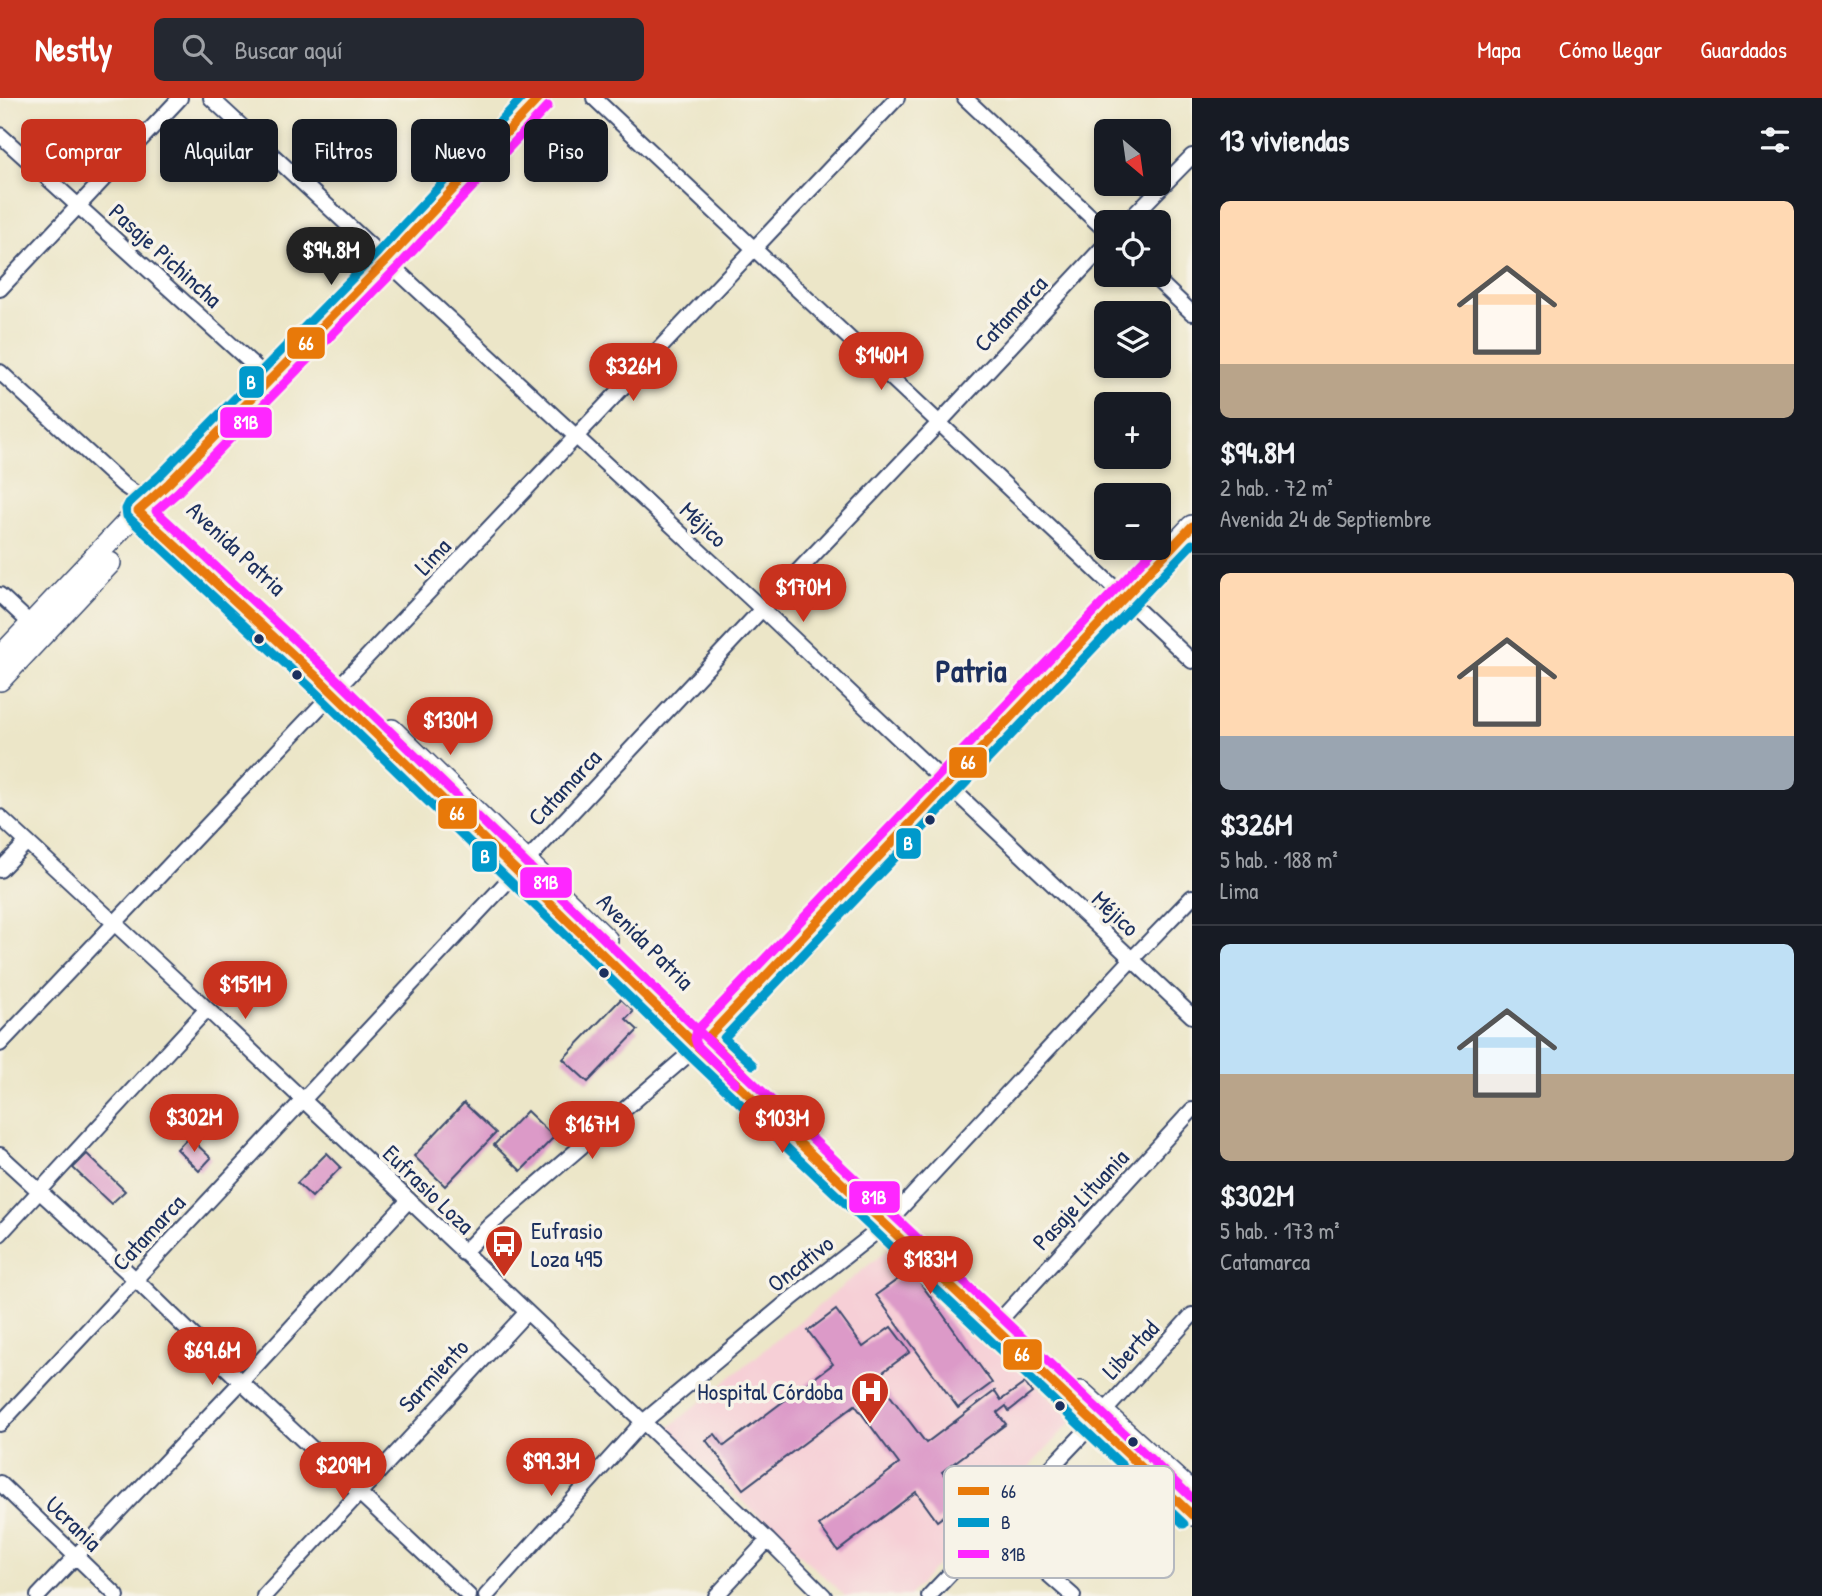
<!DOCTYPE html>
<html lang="es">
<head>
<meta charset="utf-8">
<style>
	body { margin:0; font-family:"Patrick Hand",sans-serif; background:#242831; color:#f1f3f6; height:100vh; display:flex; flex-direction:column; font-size:26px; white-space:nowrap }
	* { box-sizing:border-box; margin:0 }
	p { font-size:23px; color:#9ea1a6 }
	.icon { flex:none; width:38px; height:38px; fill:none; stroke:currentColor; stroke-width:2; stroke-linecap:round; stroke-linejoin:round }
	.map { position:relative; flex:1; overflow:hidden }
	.details { display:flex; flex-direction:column; background:#171b24; width:630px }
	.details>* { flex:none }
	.banner { position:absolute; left:21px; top:21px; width:665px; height:63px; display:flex; gap:14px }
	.needle { width:46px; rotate:151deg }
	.fabs { position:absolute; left:1094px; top:21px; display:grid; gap:14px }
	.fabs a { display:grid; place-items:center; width:77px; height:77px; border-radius:10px; background:#171b24; box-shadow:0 4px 10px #0003; font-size:35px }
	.price { position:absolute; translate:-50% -60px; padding:0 16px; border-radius:24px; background:#c8321e; color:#fff; font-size:23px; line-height:46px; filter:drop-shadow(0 2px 4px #0008) }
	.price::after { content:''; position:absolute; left:50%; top:42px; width:21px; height:16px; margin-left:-10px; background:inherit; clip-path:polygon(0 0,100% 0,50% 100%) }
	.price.on { background:#222; color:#fff }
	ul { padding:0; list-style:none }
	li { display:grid; align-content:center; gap:14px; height:371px; padding:0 28px }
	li+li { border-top:2px solid #363941 }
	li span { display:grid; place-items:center; height:217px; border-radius:10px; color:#555 }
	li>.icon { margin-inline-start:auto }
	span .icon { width:126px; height:126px; fill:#fffc; stroke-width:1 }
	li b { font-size:30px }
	h2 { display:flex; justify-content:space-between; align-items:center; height:84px; padding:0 28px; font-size:30px }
	.chip { padding:0 24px; border-radius:10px; background:#171b24; box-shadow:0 4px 10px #0003; font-size:24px; line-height:63px }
	.chip.on { background:#c8321e; color:#fff }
	header { display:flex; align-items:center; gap:42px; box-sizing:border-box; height:98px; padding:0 35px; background:#c8321e; color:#fff }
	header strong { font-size:33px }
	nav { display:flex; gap:38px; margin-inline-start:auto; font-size:24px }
	.search { width:490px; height:63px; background:#242831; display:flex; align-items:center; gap:18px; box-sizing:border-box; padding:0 24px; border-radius:10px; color:#9ea1a6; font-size:26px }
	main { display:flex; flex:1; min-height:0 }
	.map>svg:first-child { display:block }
	.built { fill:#f6cfd6 }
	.building { fill:#dc9ac8 }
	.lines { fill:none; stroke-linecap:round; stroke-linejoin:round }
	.street-casing { stroke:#3a4a6e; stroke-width:18 }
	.secondary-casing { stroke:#3a4a6e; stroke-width:24 }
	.street { stroke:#fff; stroke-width:14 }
	.secondary { stroke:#fff; stroke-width:21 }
	.bus-1-casing { stroke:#f7f3e8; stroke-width:14 }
	.bus-2-casing { stroke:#f7f3e8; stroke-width:14 }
	.bus-3-casing { stroke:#f7f3e8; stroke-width:14 }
	.bus-1 { stroke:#e87909; stroke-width:9 }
	.bus-2 { stroke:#0099cb; stroke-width:9 }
	.bus-3 { stroke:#fe27ff; stroke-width:9 }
	.bus-dot { fill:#1b2f5e; stroke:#f7f3e8; stroke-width:2.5 }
	.labels { text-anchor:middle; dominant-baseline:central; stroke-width:7; stroke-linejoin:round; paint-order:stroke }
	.street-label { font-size:24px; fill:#1b2f5e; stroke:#f7f3e8 }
	.poi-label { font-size:24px; fill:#1b2f5e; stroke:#f7f3e8; text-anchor:start }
	.district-label { font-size:32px; font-weight:bold; fill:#1b2f5e; stroke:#f7f3e8 }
	.key { fill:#f7f3e8; stroke:#b5b8bf; stroke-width:2 }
	.key-label { font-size:19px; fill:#1b2f5e }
	.line-badge { stroke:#f7f3e8; stroke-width:2.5 }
	.badge-label { font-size:19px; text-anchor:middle; font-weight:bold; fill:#fff }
</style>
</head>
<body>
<header>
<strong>Nestly</strong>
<div class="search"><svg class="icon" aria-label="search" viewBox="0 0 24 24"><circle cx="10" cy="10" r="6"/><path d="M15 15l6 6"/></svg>Buscar aquí</div>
<nav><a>Mapa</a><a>Cómo llegar</a><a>Guardados</a></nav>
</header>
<main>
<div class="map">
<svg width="1192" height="1498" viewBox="0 0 1192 1498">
	<rect width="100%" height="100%" fill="#f7f3e8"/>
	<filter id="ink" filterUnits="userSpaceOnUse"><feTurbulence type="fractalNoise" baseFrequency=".0143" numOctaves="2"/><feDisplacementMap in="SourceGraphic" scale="14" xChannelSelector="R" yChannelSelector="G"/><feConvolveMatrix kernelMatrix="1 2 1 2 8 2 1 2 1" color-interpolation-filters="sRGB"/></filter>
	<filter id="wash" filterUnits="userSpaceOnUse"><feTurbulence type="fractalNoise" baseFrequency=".00686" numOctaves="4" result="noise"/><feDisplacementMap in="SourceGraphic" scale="28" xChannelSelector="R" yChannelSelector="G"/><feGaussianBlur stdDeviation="1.57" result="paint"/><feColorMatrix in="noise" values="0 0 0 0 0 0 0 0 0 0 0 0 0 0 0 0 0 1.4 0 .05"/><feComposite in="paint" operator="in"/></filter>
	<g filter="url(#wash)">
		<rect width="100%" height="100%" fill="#ece6c8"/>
		<path class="built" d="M892 1148 1073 1322 909 1498H845L666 1332Z"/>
		<g id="blocks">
			<path class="building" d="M621 901 634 913 626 921 638 932 588 984 563 961Z
				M464 1005 496 1035 445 1088 414 1058Z
				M527 1013 554 1039 521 1073 494 1047Z
				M189 1039 211 1060 199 1073 177 1051Z
				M327 1055 341 1069 312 1099 297 1085Z
				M87 1056 125 1093 111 1106 73 1070Z
				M911 1172 992 1285 958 1310 876 1197Z
				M836 1212 863 1249 891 1229 910 1254 876 1279 926 1345 995 1293 1001 1302 1025 1285 1032 1295 1009 1313 1006 1308 997 1315 1006 1326 942 1374 964 1403 937 1423 916 1394 838 1453 819 1427 899 1366 855 1307 743 1391 706 1342 715 1336 724 1348 833 1266 808 1233Z"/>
		</g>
	</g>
	<g filter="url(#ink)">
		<use href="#blocks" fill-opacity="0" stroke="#3a4a6e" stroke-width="2"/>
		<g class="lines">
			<defs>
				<path id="street" d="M211 0 762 511 1192 918
					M594 0 1192 563
					M965 0 1106 133
					M0 37 270 282
					M1127 124 1192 58
					M1152 177 1192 215
					M0 191 180 0
					M0 274 123 387 148 404
					M0 497 31 526
					M0 719 207 911 768 1442 824 1498
					M0 772 27 744
					M0 946 897 0
					M0 1057 135 1181 241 1284 469 1498
					M0 1136 207 911
					M463 1155 490 1127 704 943
					M1002 1220 1192 1012
					M0 1326 762 511 939 325 1106 146
					M0 1385 117 1498
					M994 1429 1073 1498
					M38 1498 241 1284 409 1102
					M264 1498 526 1215
					M486 1498 642 1325 791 1201 885 1127 1132 861 1192 799
					M716 1498 768 1442
					M929 1498 1104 1314 1192 1217"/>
				<path id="secondary" d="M138 413 317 579 516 774 698 949 1192 1417
					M0 559 138 413 169 385 387 162 539 0
					M0 582 110 465
					M392 632 607 842
					M707 940 1192 428
					M1081 1294 1192 1395"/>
			</defs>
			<use href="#street" class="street-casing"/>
			<use href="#secondary" class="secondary-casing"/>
			<use href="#street" class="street"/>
			<use href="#secondary" class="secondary"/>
			<defs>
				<path id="bus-1" d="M539 0 387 162 169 385 138 413 317 579 698 949 1192 1417
					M744 976 707 940 1192 428"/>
				<path id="bus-2" d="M522 0 378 154 161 376 129 405 126 411 127 418 309 588 690 958 1184 1426
					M753 967 724 940 1192 446"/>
				<path id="bus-3" d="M548 8 396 171 178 394 156 413 325 570 706 940 1192 1400
					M735 985 697 947 695 940 697 932 1155 450"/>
			</defs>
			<use href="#bus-1" class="bus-1-casing"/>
			<use href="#bus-2" class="bus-2-casing"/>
			<use href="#bus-3" class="bus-3-casing"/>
			<use href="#bus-1" class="bus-1"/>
			<use href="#bus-2" class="bus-2"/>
			<use href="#bus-3" class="bus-3"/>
		</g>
	</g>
	<defs>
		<symbol id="bus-pin" viewBox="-11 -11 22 30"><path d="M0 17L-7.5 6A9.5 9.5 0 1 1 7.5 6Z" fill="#c8321e" stroke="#f7f3e8"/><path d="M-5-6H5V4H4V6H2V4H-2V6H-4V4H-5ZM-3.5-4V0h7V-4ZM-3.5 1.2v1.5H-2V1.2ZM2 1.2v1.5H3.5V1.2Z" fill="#fff"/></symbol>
		<symbol id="hospital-pin" viewBox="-11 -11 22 30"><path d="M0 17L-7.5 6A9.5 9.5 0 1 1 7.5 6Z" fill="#c8321e" stroke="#f7f3e8"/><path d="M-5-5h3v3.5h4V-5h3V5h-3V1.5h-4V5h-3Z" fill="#fff"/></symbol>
	</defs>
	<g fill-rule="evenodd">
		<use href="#bus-pin" x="482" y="1124" width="44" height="60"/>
		<use href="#hospital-pin" x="848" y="1271" width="44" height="60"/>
	</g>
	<g class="bus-dot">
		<circle cx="259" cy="541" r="6"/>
		<circle cx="297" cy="577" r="6"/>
		<circle cx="930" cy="722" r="6"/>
		<circle cx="604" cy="875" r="6"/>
		<circle cx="1060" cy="1308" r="6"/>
		<circle cx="1133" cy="1344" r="6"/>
	</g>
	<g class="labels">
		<g class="street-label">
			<text transform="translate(166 157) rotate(42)">Pasaje Pichincha</text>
			<text transform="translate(1010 215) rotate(-47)">Catamarca</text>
			<text transform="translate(704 426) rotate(43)">Méjico</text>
			<text transform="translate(237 450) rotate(43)">Avenida Patria</text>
			<text transform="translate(432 458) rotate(-47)">Lima</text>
			<text transform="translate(564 689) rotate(-47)">Catamarca</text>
			<text transform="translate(1116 815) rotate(43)">Méjico</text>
			<text transform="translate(646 843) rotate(45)">Avenida Patria</text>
			<text transform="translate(429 1091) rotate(44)">Eufrasio Loza</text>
			<text transform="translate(1080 1101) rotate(-47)">Pasaje Lituania</text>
			<text transform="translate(148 1134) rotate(-47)">Catamarca</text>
			<text transform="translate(800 1165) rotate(-38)">Oncativo</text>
			<text transform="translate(1130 1251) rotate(-47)">Libertad</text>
			<text transform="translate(433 1277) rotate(-47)">Sarmiento</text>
			<text transform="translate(74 1425) rotate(44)">Ucrania</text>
		</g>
		<g class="poi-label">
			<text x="531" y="1132">Eufrasio<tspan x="531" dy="28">Loza 495</tspan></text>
			<text x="843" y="1293" text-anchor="end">Hospital Córdoba</text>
		</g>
		<g class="district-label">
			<text x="971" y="572">Patria</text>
		</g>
	</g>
	<rect x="944" y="1368" width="230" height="112" rx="10" class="key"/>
	<rect x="958" y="1389" width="31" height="8" fill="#e87909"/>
	<rect x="958" y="1420" width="31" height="9" fill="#0099cb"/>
	<rect x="958" y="1452" width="31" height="8" fill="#fe27ff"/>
	<g class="key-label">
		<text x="1001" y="1400">66</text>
		<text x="1001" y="1431">B</text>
		<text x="1001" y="1463">81B</text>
	</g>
	<g class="line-badge">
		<rect x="286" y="228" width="40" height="34" rx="7" fill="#e87909"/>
		<rect x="238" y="267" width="27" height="34" rx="7" fill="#0099cb"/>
		<rect x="219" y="308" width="54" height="33" rx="7" fill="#fe27ff"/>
		<rect x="948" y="648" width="40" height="33" rx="7" fill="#e87909"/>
		<rect x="437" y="699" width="41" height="33" rx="7" fill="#e87909"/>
		<rect x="895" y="729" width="27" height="33" rx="7" fill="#0099cb"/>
		<rect x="471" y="742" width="27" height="33" rx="7" fill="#0099cb"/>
		<rect x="519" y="768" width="54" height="33" rx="7" fill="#fe27ff"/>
		<rect x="848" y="1082" width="53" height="34" rx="7" fill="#fe27ff"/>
		<rect x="1002" y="1240" width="41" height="33" rx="7" fill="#e87909"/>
	</g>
	<g class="badge-label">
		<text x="306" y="252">66</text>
		<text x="251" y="291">B</text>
		<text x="246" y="331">81B</text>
		<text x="968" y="671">66</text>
		<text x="457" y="722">66</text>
		<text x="908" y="752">B</text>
		<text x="485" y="765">B</text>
		<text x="546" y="791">81B</text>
		<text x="874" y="1106">81B</text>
		<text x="1022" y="1263">66</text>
	</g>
</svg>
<div class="fabs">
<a><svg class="needle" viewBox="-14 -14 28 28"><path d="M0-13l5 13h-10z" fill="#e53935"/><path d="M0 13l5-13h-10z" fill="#9ea1a6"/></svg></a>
<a><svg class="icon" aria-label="locate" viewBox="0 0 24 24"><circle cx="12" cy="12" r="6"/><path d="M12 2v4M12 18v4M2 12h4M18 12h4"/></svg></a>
<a><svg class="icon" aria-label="layers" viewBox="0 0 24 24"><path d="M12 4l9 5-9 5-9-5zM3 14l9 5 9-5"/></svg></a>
<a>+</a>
<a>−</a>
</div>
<b class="price on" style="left:331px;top:189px">$94.8M</b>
<b class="price" style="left:881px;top:294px">$140M</b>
<b class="price" style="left:633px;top:305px">$326M</b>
<b class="price" style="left:803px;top:526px">$170M</b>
<b class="price" style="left:450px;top:659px">$130M</b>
<b class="price" style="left:245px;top:923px">$151M</b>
<b class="price" style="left:194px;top:1056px">$302M</b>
<b class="price" style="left:782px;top:1057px">$103M</b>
<b class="price" style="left:592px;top:1063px">$167M</b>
<b class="price" style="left:930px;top:1198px">$183M</b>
<b class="price" style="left:212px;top:1289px">$69.6M</b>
<b class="price" style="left:551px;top:1400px">$99.3M</b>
<b class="price" style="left:343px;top:1404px">$209M</b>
<div class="banner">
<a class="chip on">Comprar</a>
<a class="chip">Alquilar</a>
<a class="chip">Filtros</a>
<a class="chip">Nuevo</a>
<a class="chip">Piso</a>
</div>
</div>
<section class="details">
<h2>13 viviendas<svg class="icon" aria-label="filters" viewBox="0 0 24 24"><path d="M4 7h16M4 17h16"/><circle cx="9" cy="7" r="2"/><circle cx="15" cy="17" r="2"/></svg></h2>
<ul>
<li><span style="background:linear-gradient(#ffd9b3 75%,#b9a48a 0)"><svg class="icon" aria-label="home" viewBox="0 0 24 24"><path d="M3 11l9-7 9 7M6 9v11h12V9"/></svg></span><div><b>$94.8M</b><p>2 hab. · 72 m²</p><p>Avenida 24 de Septiembre</p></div></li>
<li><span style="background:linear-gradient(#ffd9b3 75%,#9aa5b1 0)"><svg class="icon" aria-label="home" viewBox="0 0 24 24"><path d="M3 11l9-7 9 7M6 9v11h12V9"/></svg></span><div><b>$326M</b><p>5 hab. · 188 m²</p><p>Lima</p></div></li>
<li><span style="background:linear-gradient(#bfe0f5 60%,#b9a48a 0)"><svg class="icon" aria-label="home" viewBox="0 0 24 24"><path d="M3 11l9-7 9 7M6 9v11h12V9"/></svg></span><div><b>$302M</b><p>5 hab. · 173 m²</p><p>Catamarca</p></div></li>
</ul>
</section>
</main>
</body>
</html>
